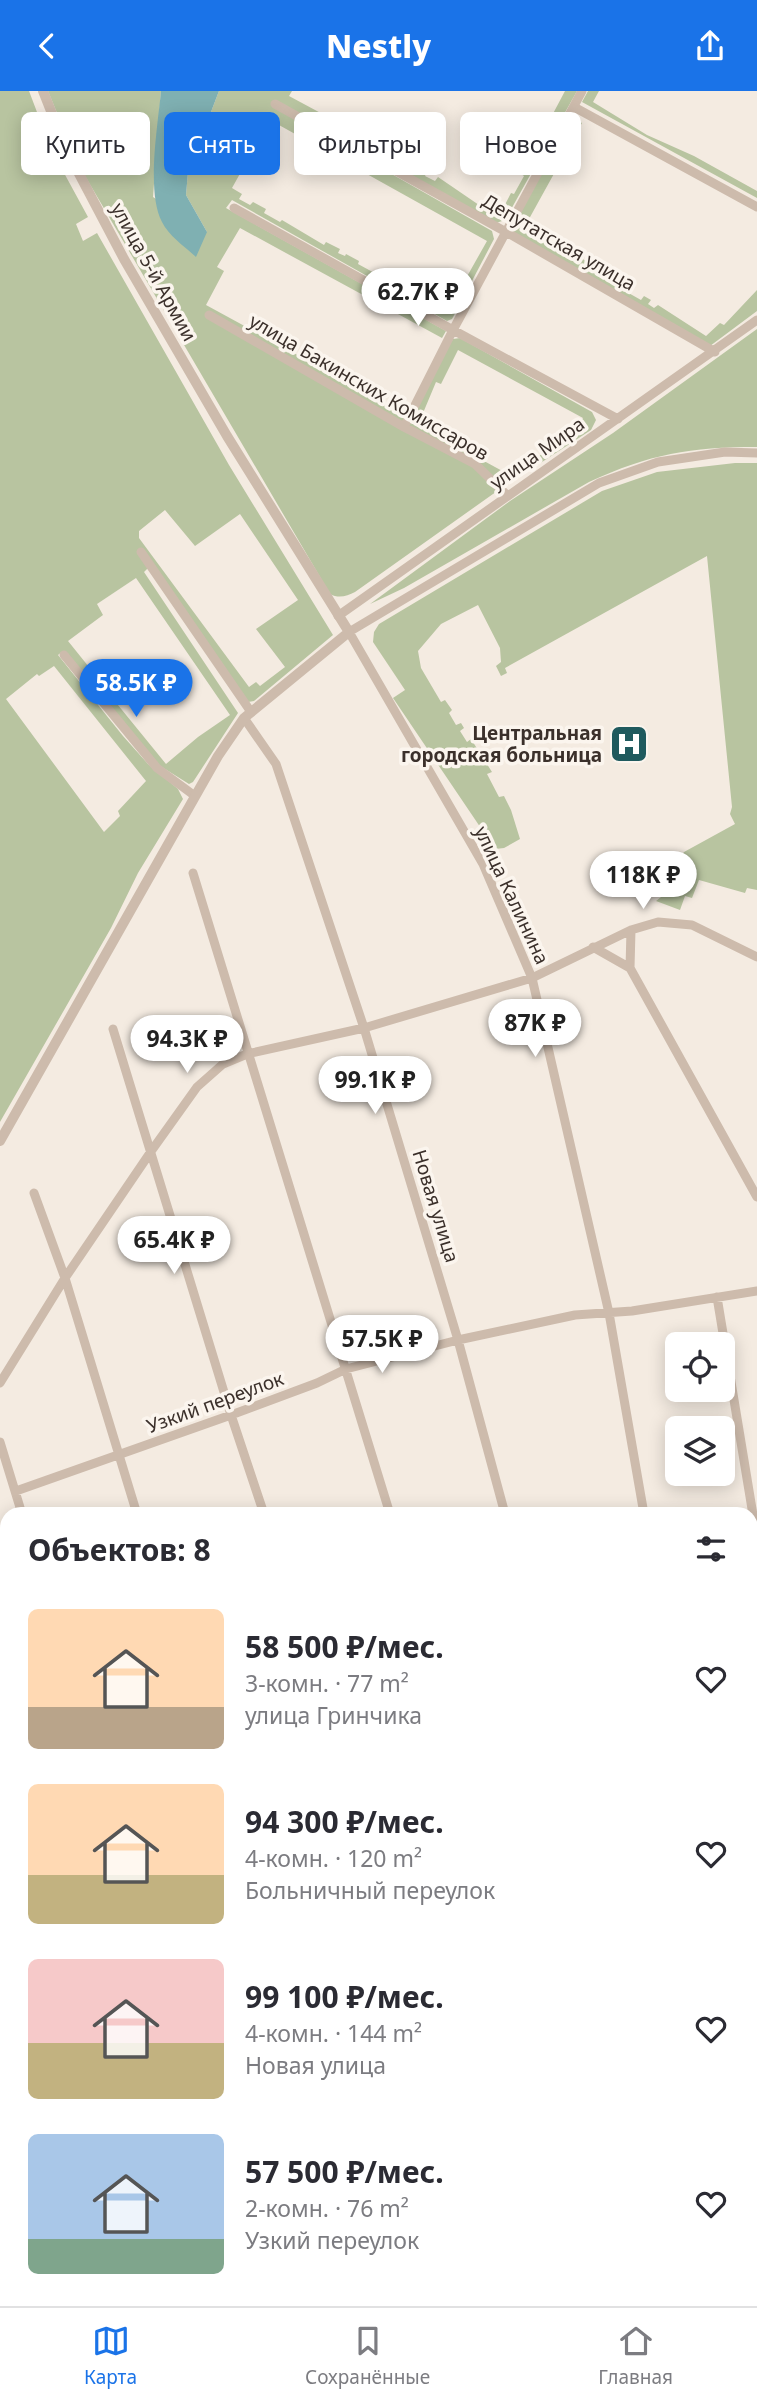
<!DOCTYPE html>
<html lang="ru">
<head>
<meta charset="utf-8">
<style>
	body { margin:0; font-family:"Noto Sans",sans-serif; background:#f7f7f7; color:#2b2b33; height:100vh; display:flex; flex-direction:column; font-size:26px; white-space:nowrap }
	* { box-sizing:border-box; margin:0 }
	p { font-size:23px; color:#7c7c81 }
	.icon { flex:none; width:38px; height:38px; fill:none; stroke:currentColor; stroke-width:2; stroke-linecap:round; stroke-linejoin:round }
	.map { position:relative; flex:1; overflow:hidden }
	.drawer { position:absolute; left:0px; top:1416px; width:758px; height:800px; display:flex; flex-direction:column; background:#fff; border-radius:21px 21px 0 0; box-shadow:0 4px 18px #0003 }
	.drawer>* { flex:none }
	.guide { position:absolute; left:21px; top:21px; width:716px; height:63px; display:flex; gap:14px }
	.controls { position:absolute; left:665px; top:1241px; display:grid; gap:14px }
	.controls a { display:grid; place-items:center; width:70px; height:70px; border-radius:10px; background:#fff; box-shadow:0 4px 18px #0003; font-size:35px }
	.price { position:absolute; translate:-50% -60px; padding:0 16px; border-radius:24px; background:#fff; color:#222; font-size:23px; line-height:46px; filter:drop-shadow(0 2px 4px #0008) }
	.price::after { content:''; position:absolute; left:50%; top:42px; width:21px; height:16px; margin-left:-10px; background:inherit; clip-path:polygon(0 0,100% 0,50% 100%) }
	.price.selected { background:#1a73e8; color:#fff }
	ul { padding:0; list-style:none }
	li { display:flex; align-items:center; gap:21px; height:175px; padding:0 28px }
	li span { display:grid; place-items:center; flex:none; width:196px; height:140px; border-radius:10px; color:#555 }
	li>.icon { margin-inline-start:auto }
	span .icon { width:84px; height:84px; fill:#fffc; stroke-width:1 }
	li b { font-size:30px }
	h2 { display:flex; justify-content:space-between; align-items:center; height:84px; padding:0 28px; font-size:30px }
	.chip { padding:0 24px; border-radius:10px; background:#fff; box-shadow:0 4px 18px #0003; font-size:24px; line-height:63px }
	.chip.selected { background:#1a73e8; color:#fff }
	header { display:flex; justify-content:space-between; align-items:center; height:91px; padding:0 28px; background:#1a73e8; color:#fff; font-size:32px; font-weight:800 }
	.dock { display:flex; justify-content:space-around; align-items:center; height:98px; border-top:2px solid #e1e1e2; background:#fff; font-size:19px; color:#7c7c81 }
	.dock a { display:grid; justify-items:center; gap:4px }
	.dock .selected { color:#1a73e8 }
	.map>svg:first-child { display:block }
	.green { fill:#b8c4a0; fill-rule:evenodd }
	.water { fill:#7fb0b2 }
	.lines { fill:none; stroke-linecap:round; stroke-linejoin:round }
	.minor { stroke:#cdbbac; stroke-width:9 }
	.tertiary { stroke:#cdbbac; stroke-width:10 }
	.labels { text-anchor:middle; dominant-baseline:central; stroke-width:7; stroke-linejoin:round; paint-order:stroke }
	.street-label { font-size:19px; fill:#3b302b; stroke:#fbf5ee }
	.poi-label { font-size:19px; font-weight:bold; fill:#3b302b; stroke:#fbf5ee; text-anchor:end }
</style>
</head>
<body>
<header><svg class="icon" aria-label="back" viewBox="0 0 24 24"><path d="M15 5l-7 7 7 7"/></svg>Nestly<svg class="icon" aria-label="share" viewBox="0 0 24 24"><path d="M12 15V3M7 8l5-5 5 5M5 13v7h14v-7"/></svg></header>
<div class="map">
<svg width="757" height="2215" viewBox="0 0 757 2215">
	<rect width="100%" height="100%" fill="#f4ebe1"/>
	<path class="green" d="M0 0H29L51 58 88 126 76 133 83 150 97 142 229 374 333 544 254 610 248 611 150 475 144 481 238 622 193 691 189 693 157 673 63 560 58 564 123 645 148 673 178 698 183 708 138 782 111 837 0 1031ZM165 419 195 455 240 423 298 509 256 538 285 576 260 595 256 591 249 596 139 447V440ZM136 487 230 624 198 646 166 673 109 603 112 600 100 584 97 586 68 550 103 524 97 513ZM54 575 146 690 118 720 120 725 104 741 6 608 37 583 39 585Z
		M48 0H161L153 106 207 141 186 104 188 81 219 0H292L289 5 356 41 355 44 375 55 377 53 384 57 383 61 390 65 392 62 427 81 425 85 435 90 438 86 498 127 511 102 514 103 524 85 521 83 565 0H577L505 129 496 132 275 9 272 15 492 140 494 148 452 228 447 230 232 109 226 117 446 240 442 247 240 137 217 176 224 180 206 214 354 295 353 298 406 325 453 248 460 247 592 321 596 329 591 339 493 403 355 501C347 505 339 508 330 503L78 73ZM270 29 487 150 465 189 452 220 382 181 380 185 358 173 359 170 346 163 345 165 338 162 340 158 326 151 324 154 282 129 280 131 264 122 266 118 253 111 250 114 239 108 242 103 232 97ZM458 259 583 327 576 340 514 382 510 379 506 382 418 334 436 291 441 293Z
		M588 0H599L593 11 647 44 694 65 757 100V107L582 11Z
		M571 26 582 32 524 137 539 145 538 148 554 158 557 154 570 162 568 166 578 172 581 167 611 185 609 190 618 196 621 192 627 196 625 200 641 209 644 205 651 209 648 213 654 217 658 214 706 245 720 232 724 234 757 199V220L710 255 510 140Z
		M757 238V356C690 356 650 363 589 391L404 497 370 513 510 410 613 342Z
		M735 372H757V799L747 797 745 802 699 789 692 807 685 805 680 819 656 810 670 799 676 774 684 761 735 733 730 723 732 716 707 465 505 577 507 582 501 585 496 575 501 571 500 557 478 514 441 533 418 560 421 577 441 611 445 609 452 619 449 622 456 634 461 632 464 637 460 640 467 651 471 648 492 681 487 683 499 706 504 705 511 719 520 748 504 757 495 758 393 607 405 599 373 551 374 541 379 533 602 400 657 381Z
		M753 1973 757 1994V2036L751 2010V1974Z
		M7 2091V2170L5 2171 4 2201 0 2200V2093Z"/>
	<path class="water" d="M161 0H219L188 81 186 104 207 141 196 166C184 155 169 145 162 131 146 101 158 34 161 0Z"/>
	<g class="lines">
		<path class="minor" d="M275 13 506 141 715 261
			M574 16 757 116
			M234 117 453 239 618 328
			M209 224 404 336 475 373 507 404
			M404 336 453 239 582 0
			M141 461 251 621
			M338 525 757 229
			M64 564 157 677 195 705
			M244 627 276 673 364 937 458 1249 505 1423
			M193 782 390 1423
			M593 856 630 877 757 1106
			M630 877 631 839
			M113 938 231 1324 264 1423
			M34 1102 65 1187 137 1423
			M717 1206 757 1448
			M0 1292 65 1187 152 1059 197 996 223 973 247 963 364 937 532 887 631 839 658 831 692 834 757 866
			M0 1351 22 1423
			M16 1400 231 1324 317 1292 346 1278 458 1249 575 1224 632 1220 757 1200
			M644 1423 609 1222 532 887 483 773 349 541 599 392 658 371 725 361 757 362
			M751 1472 757 1470
			M751 1720 757 1729
			M0 1760 7 1786
			M751 1805 757 1796
			M0 1809 7 1806
			M751 2031 757 2057
			M751 2139H757
			M700 2208V2215
			M407 2215 427 2208
			M536 2215 539 2208"/>
		<path class="tertiary" d="M0 1050 218 665 244 627 349 541 227 345 124 168 66 58 43 0"/>
	</g>
	<defs>
		<symbol id="hospital-square" viewBox="-11 -11 22 22"><rect x="-9" y="-9" width="18" height="18" rx="4" fill="#1f5a5e" stroke="#fbf5ee"/><path d="M-5-5h3v3.5h4V-5h3V5h-3V1.5h-4V5h-3Z" fill="#fff"/></symbol>
	</defs>
	<g fill-rule="evenodd">
		<use href="#hospital-square" x="607" y="631" width="44" height="44"/>
	</g>
	<g class="labels">
		<g class="street-label">
			<text transform="translate(559 151) rotate(30)">Депутатская улица</text>
			<text transform="translate(154 181) rotate(61)">улица 5-й Армии</text>
			<text transform="translate(369 296) rotate(30)">улица Бакинских Комиссаров</text>
			<text transform="translate(537 362) rotate(-35)">улица Мира</text>
			<text transform="translate(512 804) rotate(65)">улица Калинина</text>
			<text transform="translate(436 1115) rotate(73)">Новая улица</text>
			<text transform="translate(215 1311) rotate(-20)">Узкий переулок</text>
		</g>
		<g class="poi-label">
			<text x="602" y="642">Центральная<tspan x="602" dy="22">городская больница</tspan></text>
		</g>
	</g>
</svg>
<div class="controls">
<a><svg class="icon" aria-label="locate" viewBox="0 0 24 24"><circle cx="12" cy="12" r="6"/><path d="M12 2v4M12 18v4M2 12h4M18 12h4"/></svg></a>
<a><svg class="icon" aria-label="layers" viewBox="0 0 24 24"><path d="M12 4l9 5-9 5-9-5zM3 14l9 5 9-5"/></svg></a>
</div>
<b class="price" style="left:418px;top:237px">62.7K ₽</b>
<b class="price selected" style="left:136px;top:628px">58.5K ₽</b>
<b class="price" style="left:643px;top:820px">118K ₽</b>
<b class="price" style="left:535px;top:968px">87K ₽</b>
<b class="price" style="left:187px;top:984px">94.3K ₽</b>
<b class="price" style="left:375px;top:1025px">99.1K ₽</b>
<b class="price" style="left:174px;top:1185px">65.4K ₽</b>
<b class="price" style="left:382px;top:1284px">57.5K ₽</b>
<div class="guide">
<a class="chip">Купить</a>
<a class="chip selected">Снять</a>
<a class="chip">Фильтры</a>
<a class="chip">Новое</a>
</div>
<section class="drawer">
<h2>Объектов: 8<svg class="icon" aria-label="filters" viewBox="0 0 24 24"><path d="M4 7h16M4 17h16"/><circle cx="9" cy="7" r="2"/><circle cx="15" cy="17" r="2"/></svg></h2>
<ul>
<li><span style="background:linear-gradient(#ffd9b3 70%,#b9a48a 0)"><svg class="icon" aria-label="home" viewBox="0 0 24 24"><path d="M3 11l9-7 9 7M6 9v11h12V9"/></svg></span><div><b>58 500 ₽/мес.</b><p>3-комн. · 77 m²</p><p>улица Гринчика</p></div><svg class="icon" aria-label="heart" viewBox="0 0 24 24"><path d="M12 20l-8-8c-3-5 5-10 8-4 3-6 11-1 8 4z"/></svg></li>
<li><span style="background:linear-gradient(#ffd9b3 65%,#c2b280 0)"><svg class="icon" aria-label="home" viewBox="0 0 24 24"><path d="M3 11l9-7 9 7M6 9v11h12V9"/></svg></span><div><b>94 300 ₽/мес.</b><p>4-комн. · 120 m²</p><p>Больничный переулок</p></div><svg class="icon" aria-label="heart" viewBox="0 0 24 24"><path d="M12 20l-8-8c-3-5 5-10 8-4 3-6 11-1 8 4z"/></svg></li>
<li><span style="background:linear-gradient(#f6c9c9 60%,#c2b280 0)"><svg class="icon" aria-label="home" viewBox="0 0 24 24"><path d="M3 11l9-7 9 7M6 9v11h12V9"/></svg></span><div><b>99 100 ₽/мес.</b><p>4-комн. · 144 m²</p><p>Новая улица</p></div><svg class="icon" aria-label="heart" viewBox="0 0 24 24"><path d="M12 20l-8-8c-3-5 5-10 8-4 3-6 11-1 8 4z"/></svg></li>
<li><span style="background:linear-gradient(#a9c7e8 75%,#7fa58c 0)"><svg class="icon" aria-label="home" viewBox="0 0 24 24"><path d="M3 11l9-7 9 7M6 9v11h12V9"/></svg></span><div><b>57 500 ₽/мес.</b><p>2-комн. · 76 m²</p><p>Узкий переулок</p></div><svg class="icon" aria-label="heart" viewBox="0 0 24 24"><path d="M12 20l-8-8c-3-5 5-10 8-4 3-6 11-1 8 4z"/></svg></li>
</ul>
</section>
</div>
<nav class="dock">
<a class="selected"><svg class="icon" aria-label="map" viewBox="0 0 24 24"><path d="M3 6l6-2 6 2 6-2v14l-6 2-6-2-6 2zM9 4v14M15 6v14"/></svg>Карта</a>
<a><svg class="icon" aria-label="saved" viewBox="0 0 24 24"><path d="M7 4h10v16l-5-4-5 4z"/></svg>Сохранённые</a>
<a><svg class="icon" aria-label="home" viewBox="0 0 24 24"><path d="M3 11l9-7 9 7M6 9v11h12V9"/></svg>Главная</a>
</nav>
</body>
</html>
